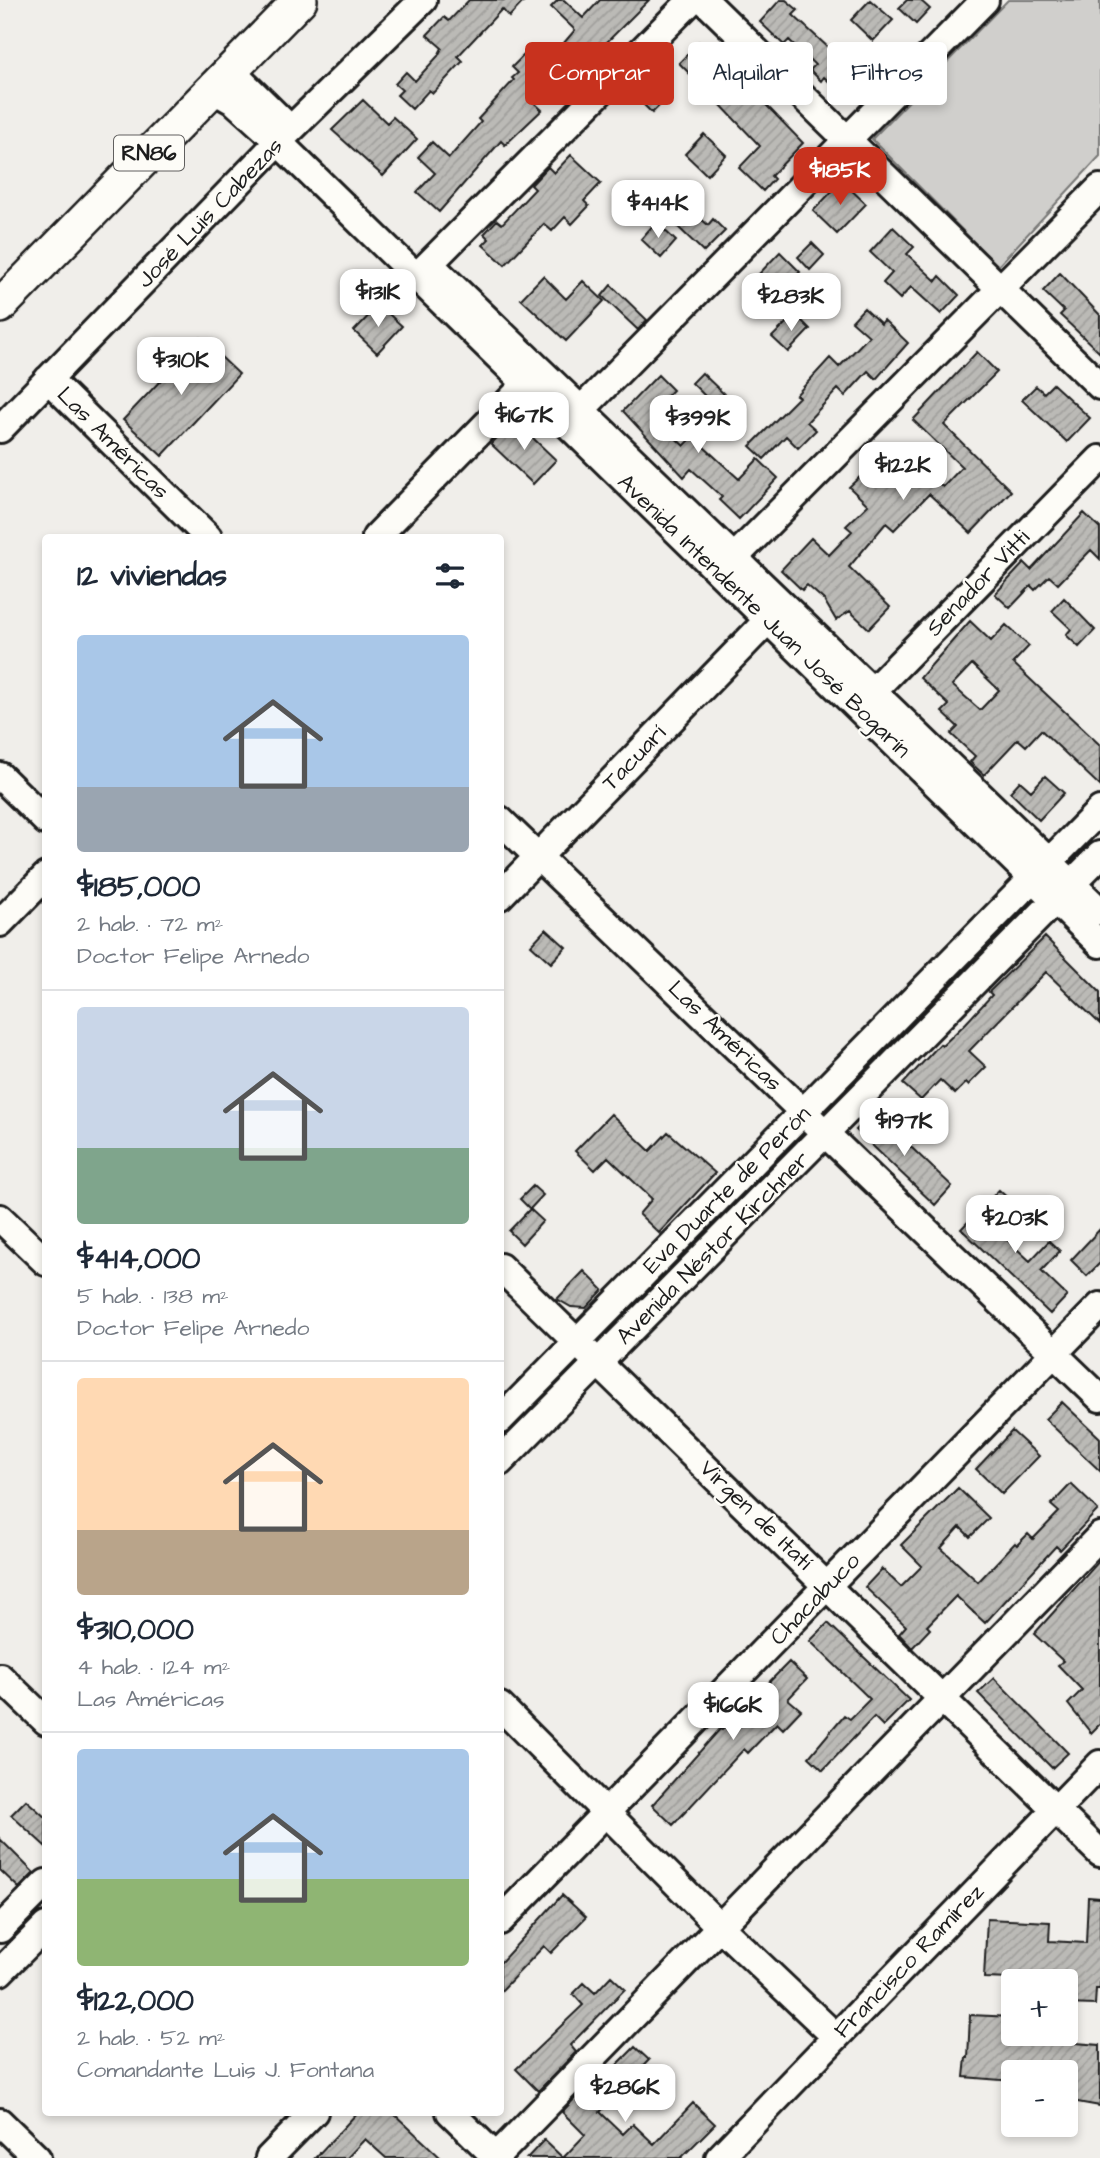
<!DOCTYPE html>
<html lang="es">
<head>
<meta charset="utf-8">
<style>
	body { margin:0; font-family:"Architects Daughter",sans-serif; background:#f6f6f7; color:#1f2937; height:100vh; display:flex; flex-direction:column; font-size:26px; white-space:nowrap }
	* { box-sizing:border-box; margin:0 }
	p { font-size:23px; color:#747a83 }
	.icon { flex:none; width:38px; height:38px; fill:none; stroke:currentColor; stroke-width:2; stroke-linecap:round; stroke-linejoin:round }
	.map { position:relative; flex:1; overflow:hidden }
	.sheet { position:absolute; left:42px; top:534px; width:462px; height:1582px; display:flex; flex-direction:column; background:#fff; border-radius:7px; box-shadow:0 4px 10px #0003 }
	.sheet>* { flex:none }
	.banner { position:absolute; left:525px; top:42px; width:469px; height:63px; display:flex; gap:14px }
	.controls { position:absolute; left:1001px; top:1969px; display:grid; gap:14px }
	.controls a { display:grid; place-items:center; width:77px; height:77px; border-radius:7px; background:#fff; box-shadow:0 4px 10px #0003; font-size:35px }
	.price { position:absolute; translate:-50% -60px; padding:0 16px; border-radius:14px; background:#fff; color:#222; font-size:23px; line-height:46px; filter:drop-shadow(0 2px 4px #0008) }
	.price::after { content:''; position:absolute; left:50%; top:42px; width:21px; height:16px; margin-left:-10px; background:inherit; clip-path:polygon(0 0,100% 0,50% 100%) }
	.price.active { background:#c8321e; color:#fff }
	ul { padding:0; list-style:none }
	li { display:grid; align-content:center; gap:14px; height:371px; padding:0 35px }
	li+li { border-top:2px solid #e0e1e3 }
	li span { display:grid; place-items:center; height:217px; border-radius:7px; color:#555 }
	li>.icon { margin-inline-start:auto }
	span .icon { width:126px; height:126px; fill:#fffc; stroke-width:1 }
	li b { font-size:30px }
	h2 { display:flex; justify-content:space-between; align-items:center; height:84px; padding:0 35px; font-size:30px }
	.tag { padding:0 24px; border-radius:7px; background:#fff; box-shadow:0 4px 10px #0003; font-size:24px; line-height:63px }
	.tag.active { background:#c8321e; color:#fff }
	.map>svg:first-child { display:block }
	.green { fill:#d0cfcc; stroke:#767674; stroke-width:2 }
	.building { fill:url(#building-hatch); stroke:#1c1c1c; stroke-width:2; fill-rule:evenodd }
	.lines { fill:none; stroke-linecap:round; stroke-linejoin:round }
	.minor-casing { stroke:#1c1c1c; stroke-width:32 }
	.major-casing { stroke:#1c1c1c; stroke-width:38 }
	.minor { stroke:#fdfcf7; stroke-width:26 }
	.major { stroke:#fdfcf7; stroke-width:33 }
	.labels { text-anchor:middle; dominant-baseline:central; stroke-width:5; stroke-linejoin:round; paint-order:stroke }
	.shield { fill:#fdfcf7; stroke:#605f5e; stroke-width:2 }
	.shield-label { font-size:21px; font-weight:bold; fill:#1c1c1c }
	.street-label { font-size:23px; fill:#1c1c1c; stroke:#fdfcf7 }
</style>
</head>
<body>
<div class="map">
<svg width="1100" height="2158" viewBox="0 0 1100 2158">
	<defs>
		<pattern id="building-hatch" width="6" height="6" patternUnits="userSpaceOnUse" patternTransform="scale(1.75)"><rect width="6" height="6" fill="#bbbab6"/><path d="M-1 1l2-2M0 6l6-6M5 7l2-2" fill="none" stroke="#a09f9c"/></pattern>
	</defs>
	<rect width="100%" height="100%" fill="#f0eeea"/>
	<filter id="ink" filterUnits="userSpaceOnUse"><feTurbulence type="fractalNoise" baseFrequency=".0143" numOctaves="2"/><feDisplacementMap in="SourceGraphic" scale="14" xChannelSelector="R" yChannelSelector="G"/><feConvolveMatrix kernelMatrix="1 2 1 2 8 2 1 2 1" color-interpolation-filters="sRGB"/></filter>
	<g filter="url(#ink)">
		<path class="green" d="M1008 0H1100V156L998 266 872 139Z"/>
		<path class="building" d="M469 0H525L509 17 502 9 458 56 463 61 433 93 429 90 412 109 397 95 402 90 395 84 406 72 415 81 438 56 442 48 427 35 444 17 449 21Z
			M558 0H564L583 18 600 0H649L578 71 574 68 562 80 545 65 575 30 551 7Z
			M780 0H786L798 10 793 15 830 49 833 46 846 59 850 55 871 75 848 99 824 77 821 81 810 70 815 65 789 40 784 45 760 22Z
			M870 0 893 20 873 41 851 20Z
			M907 0H920L930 9 916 24 899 8Z
			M699 42 710 52 690 74 679 63Z
			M528 51 552 74 529 98 542 110 505 145 501 141 439 212 417 192 435 173 418 157 432 142 449 158 481 122 478 119 514 80 512 78 518 73 512 67Z
			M739 77 803 143 771 176 774 179 763 191 739 168 760 146 717 101Z
			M651 85 666 99 652 113 638 99Z
			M363 100 387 123 393 117 417 139 383 176 332 130Z
			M704 134 726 155 707 175 685 154Z
			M571 155 601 183 584 201 589 206 572 224 565 217 552 231 544 224 505 265 483 245 489 239 484 234 497 220 502 224 535 189 531 185 548 167 554 173Z
			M842 181 866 204 837 234 813 211Z
			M692 211 708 225 713 219 725 231 704 252 678 227Z
			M656 222 676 241 661 258 641 239Z
			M893 227 914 247 907 254 936 281 940 276 959 295 941 314 911 287 900 299 883 283 892 273 870 252Z
			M812 243 824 255 810 270 798 257Z
			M780 252 800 272 778 294 758 275Z
			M1060 273 1100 315V353L1060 315 1064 311 1043 291Z
			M543 276 566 299 583 281 604 301 566 341 521 299Z
			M611 285 647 320 638 330 602 296Z
			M379 305 402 326 377 353 354 331Z
			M864 308 881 324 884 320 908 343 876 379 868 371 845 396 838 389 807 422 816 430 798 448 786 436 764 459 750 446 799 397 796 395 830 358 839 367 869 336 852 321Z
			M795 314 810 329 788 352 772 337Z
			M201 338 239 374 162 456 123 420Z
			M977 352 997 372 944 425 1011 491 971 533 929 494 894 530 886 523 849 567 890 607 869 629 850 611 836 620 824 600 807 585 802 590 781 570 811 538 829 555 852 531 846 526 868 505 849 487 896 443 943 487 962 467 913 420Z
			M702 373 724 394 714 405 692 383Z
			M658 375 673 390 650 414 684 446 693 437 739 479 758 459 778 478 739 519 719 500 722 497 691 469 684 477 623 411Z
			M1053 384 1090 418 1067 442 1022 400 1036 386 1044 393Z
			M514 420 556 460 533 484 491 444Z
			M1084 513 1100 528V559L1091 550 1058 584 1049 576 1035 590 1031 586 1010 608 995 594 1024 563 1031 570Z
			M1064 598 1095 630 1079 647 1066 635 1071 629 1052 611Z
			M970 621 991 641 1006 625 1029 646 1013 663 1100 745V786L1041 730 1026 746 1018 739 984 775 970 762 975 756 951 734 958 727 942 712 949 705 920 678ZM972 664 999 690 980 710 952 685Z
			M1045 776 1064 793 1039 820 1010 792 1020 781 1031 791Z
			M546 929 566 947 551 963 531 945Z
			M1045 937 1100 992V1024L1046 972 969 1051 986 1067 968 1085 966 1083 955 1094 940 1080 921 1100 903 1084 940 1044 942 1046 966 1023 992 995 989 992Z
			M874 1112 952 1186 935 1205 856 1130Z
			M611 1114 650 1151 668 1132 715 1173 659 1233 639 1214 652 1199 608 1157 595 1170 575 1151Z
			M533 1186 543 1195 530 1209 520 1199Z
			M999 1190 1011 1201 990 1224 1030 1261 1049 1241 1060 1251 1041 1271 1067 1296 1050 1314 961 1229Z
			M530 1209 543 1221 522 1244 509 1231Z
			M1100 1229V1263L1087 1276 1071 1260Z
			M584 1271 603 1290 586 1308 571 1307 557 1299Z
			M1062 1402 1100 1438V1471L1045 1419Z
			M1012 1431 1039 1456 1002 1494 976 1469Z
			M1071 1484 1098 1510 1060 1550 1056 1546 985 1623 956 1596 927 1626 930 1629 912 1648 899 1634 906 1626 865 1587 882 1569 901 1587 922 1566 901 1545 958 1488 989 1518 970 1537 960 1527 941 1548 978 1582 1015 1543 1017 1545 1028 1534 1033 1539 1059 1512 1051 1505Z
			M1100 1560V1724L1091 1733 1068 1704 1082 1690 1058 1665 1063 1661 1034 1634Z
			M828 1623 909 1700 883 1726 874 1717 823 1770 809 1757 844 1715 850 1719 870 1699 810 1641Z
			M789 1662 807 1679 788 1699 801 1710 783 1729 777 1723 748 1753 744 1749 673 1825 652 1805 720 1729 722 1730Z
			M994 1678 1068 1753 1052 1768 978 1693Z
			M26 1800 46 1818V1847L11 1815Z
			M0 1839 34 1873 19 1888 0 1870Z
			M562 1895 586 1917 551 1953 544 1946 500 1992V1963Z
			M1088 1897 1100 1898V1989H1096L1095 2005 1066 2004V1981L984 1978 987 1919 1050 1922 1049 1941 1086 1943Z
			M611 1976 625 1989 570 2045 576 2052 538 2091 516 2069 583 2005 573 1994 584 1983 595 1993Z
			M970 2015 1013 2017V2034H1077L1076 2043 1100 2045V2106L1066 2100V2072H1013V2081L964 2077 966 2058H968Z
			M635 2047 649 2060 600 2112 623 2134 633 2124 654 2144 693 2103 715 2124 681 2158H527L544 2140 563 2158 585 2135 562 2112 580 2093 584 2097 596 2086Z
			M358 2112H392L441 2158H386L365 2139 347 2158H315Z"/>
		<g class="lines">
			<defs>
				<path id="minor" d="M704 0 1100 386
					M230 70 281 120
					M212 89 235 102 266 130 1100 944
					M439 273 1100 911
					M416 277 692 0
					M48 379 208 537
					M569 422 985 0
					M0 429 278 142 423 0
					M376 537 526 384
					M721 571 1100 188
					M859 705 1100 459
					M0 776 46 821
					M500 820 1100 1398
					M500 896 768 620
					M0 923 46 876
					M0 1218 46 1262
					M500 1267 1100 1853
					M500 1420 1100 810
					M500 1462 1100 855
					M0 1677 46 1721
					M500 1706 720 1927 836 2037
					M500 1921 1100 1306
					M0 1929 46 1883
					M0 1972 46 1926
					M450 2112 497 2158
					M0 2122 37 2158
					M269 2158 314 2112
					M495 2158 1100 1536
					M719 2158 1100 1764"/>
				<path id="major" d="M0 306 300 0"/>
			</defs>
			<use href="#minor" class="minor-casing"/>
			<use href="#major" class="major-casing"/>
			<use href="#minor" class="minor"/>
			<use href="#major" class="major"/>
		</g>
	</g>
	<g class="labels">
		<rect class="shield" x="114" y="135.5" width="70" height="35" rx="5"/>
		<g class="shield-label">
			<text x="149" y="153">RN86</text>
		</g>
		<g class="street-label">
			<text transform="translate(210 213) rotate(-46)">José Luis Cabezas</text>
			<text transform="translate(113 443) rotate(45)">Las Américas</text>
			<text transform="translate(978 583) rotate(-46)">Senador Vitti</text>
			<text transform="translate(764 616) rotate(44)">Avenida Intendente Juan José Bogarín</text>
			<text transform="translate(634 758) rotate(-46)">Tacuarí</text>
			<text transform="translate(725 1036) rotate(44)">Las Américas</text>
			<text transform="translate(727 1190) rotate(-45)">Eva Duarte de Perón</text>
			<text transform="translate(713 1248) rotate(-45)">Avenida Néstor Kirchner</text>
			<text transform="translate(756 1515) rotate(44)">Virgen de Itatí</text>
			<text transform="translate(815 1599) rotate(-46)">Chacabuco</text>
			<text transform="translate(909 1961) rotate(-46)">Francisco Ramírez</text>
		</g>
	</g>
</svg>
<div class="controls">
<a>+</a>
<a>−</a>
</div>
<b class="price active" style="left:840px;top:207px">$185K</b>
<b class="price" style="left:658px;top:240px">$414K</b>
<b class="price" style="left:378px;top:329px">$131K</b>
<b class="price" style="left:791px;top:333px">$283K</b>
<b class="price" style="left:181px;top:397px">$310K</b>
<b class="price" style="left:524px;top:452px">$167K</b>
<b class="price" style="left:698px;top:455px">$399K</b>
<b class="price" style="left:903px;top:502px">$122K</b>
<b class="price" style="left:904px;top:1158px">$197K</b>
<b class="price" style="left:1015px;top:1255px">$203K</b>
<b class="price" style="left:733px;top:1742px">$166K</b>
<b class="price" style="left:625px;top:2124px">$286K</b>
<div class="banner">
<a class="tag active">Comprar</a>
<a class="tag">Alquilar</a>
<a class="tag">Filtros</a>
</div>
<section class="sheet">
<h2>12 viviendas<svg class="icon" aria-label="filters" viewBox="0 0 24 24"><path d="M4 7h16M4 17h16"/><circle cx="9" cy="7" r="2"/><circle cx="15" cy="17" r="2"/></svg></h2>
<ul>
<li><span style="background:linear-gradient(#a9c7e8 70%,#9aa5b1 0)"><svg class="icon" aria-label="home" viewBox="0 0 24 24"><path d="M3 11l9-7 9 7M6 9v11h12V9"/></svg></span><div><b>$185,000</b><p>2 hab. · 72 m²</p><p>Doctor Felipe Arnedo</p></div></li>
<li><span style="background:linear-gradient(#c9d6e8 65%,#7fa58c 0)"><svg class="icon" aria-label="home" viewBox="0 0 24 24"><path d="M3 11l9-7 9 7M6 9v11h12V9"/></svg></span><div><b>$414,000</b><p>5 hab. · 138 m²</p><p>Doctor Felipe Arnedo</p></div></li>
<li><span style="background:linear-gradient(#ffd9b3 70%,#b9a48a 0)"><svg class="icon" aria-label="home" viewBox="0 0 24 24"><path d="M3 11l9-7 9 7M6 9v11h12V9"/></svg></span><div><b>$310,000</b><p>4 hab. · 124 m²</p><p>Las Américas</p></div></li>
<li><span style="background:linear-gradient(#a9c7e8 60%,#8fb573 0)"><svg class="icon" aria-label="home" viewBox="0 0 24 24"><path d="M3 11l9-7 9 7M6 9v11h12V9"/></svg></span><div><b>$122,000</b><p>2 hab. · 52 m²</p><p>Comandante Luis J. Fontana</p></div></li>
</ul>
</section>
</div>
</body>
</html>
